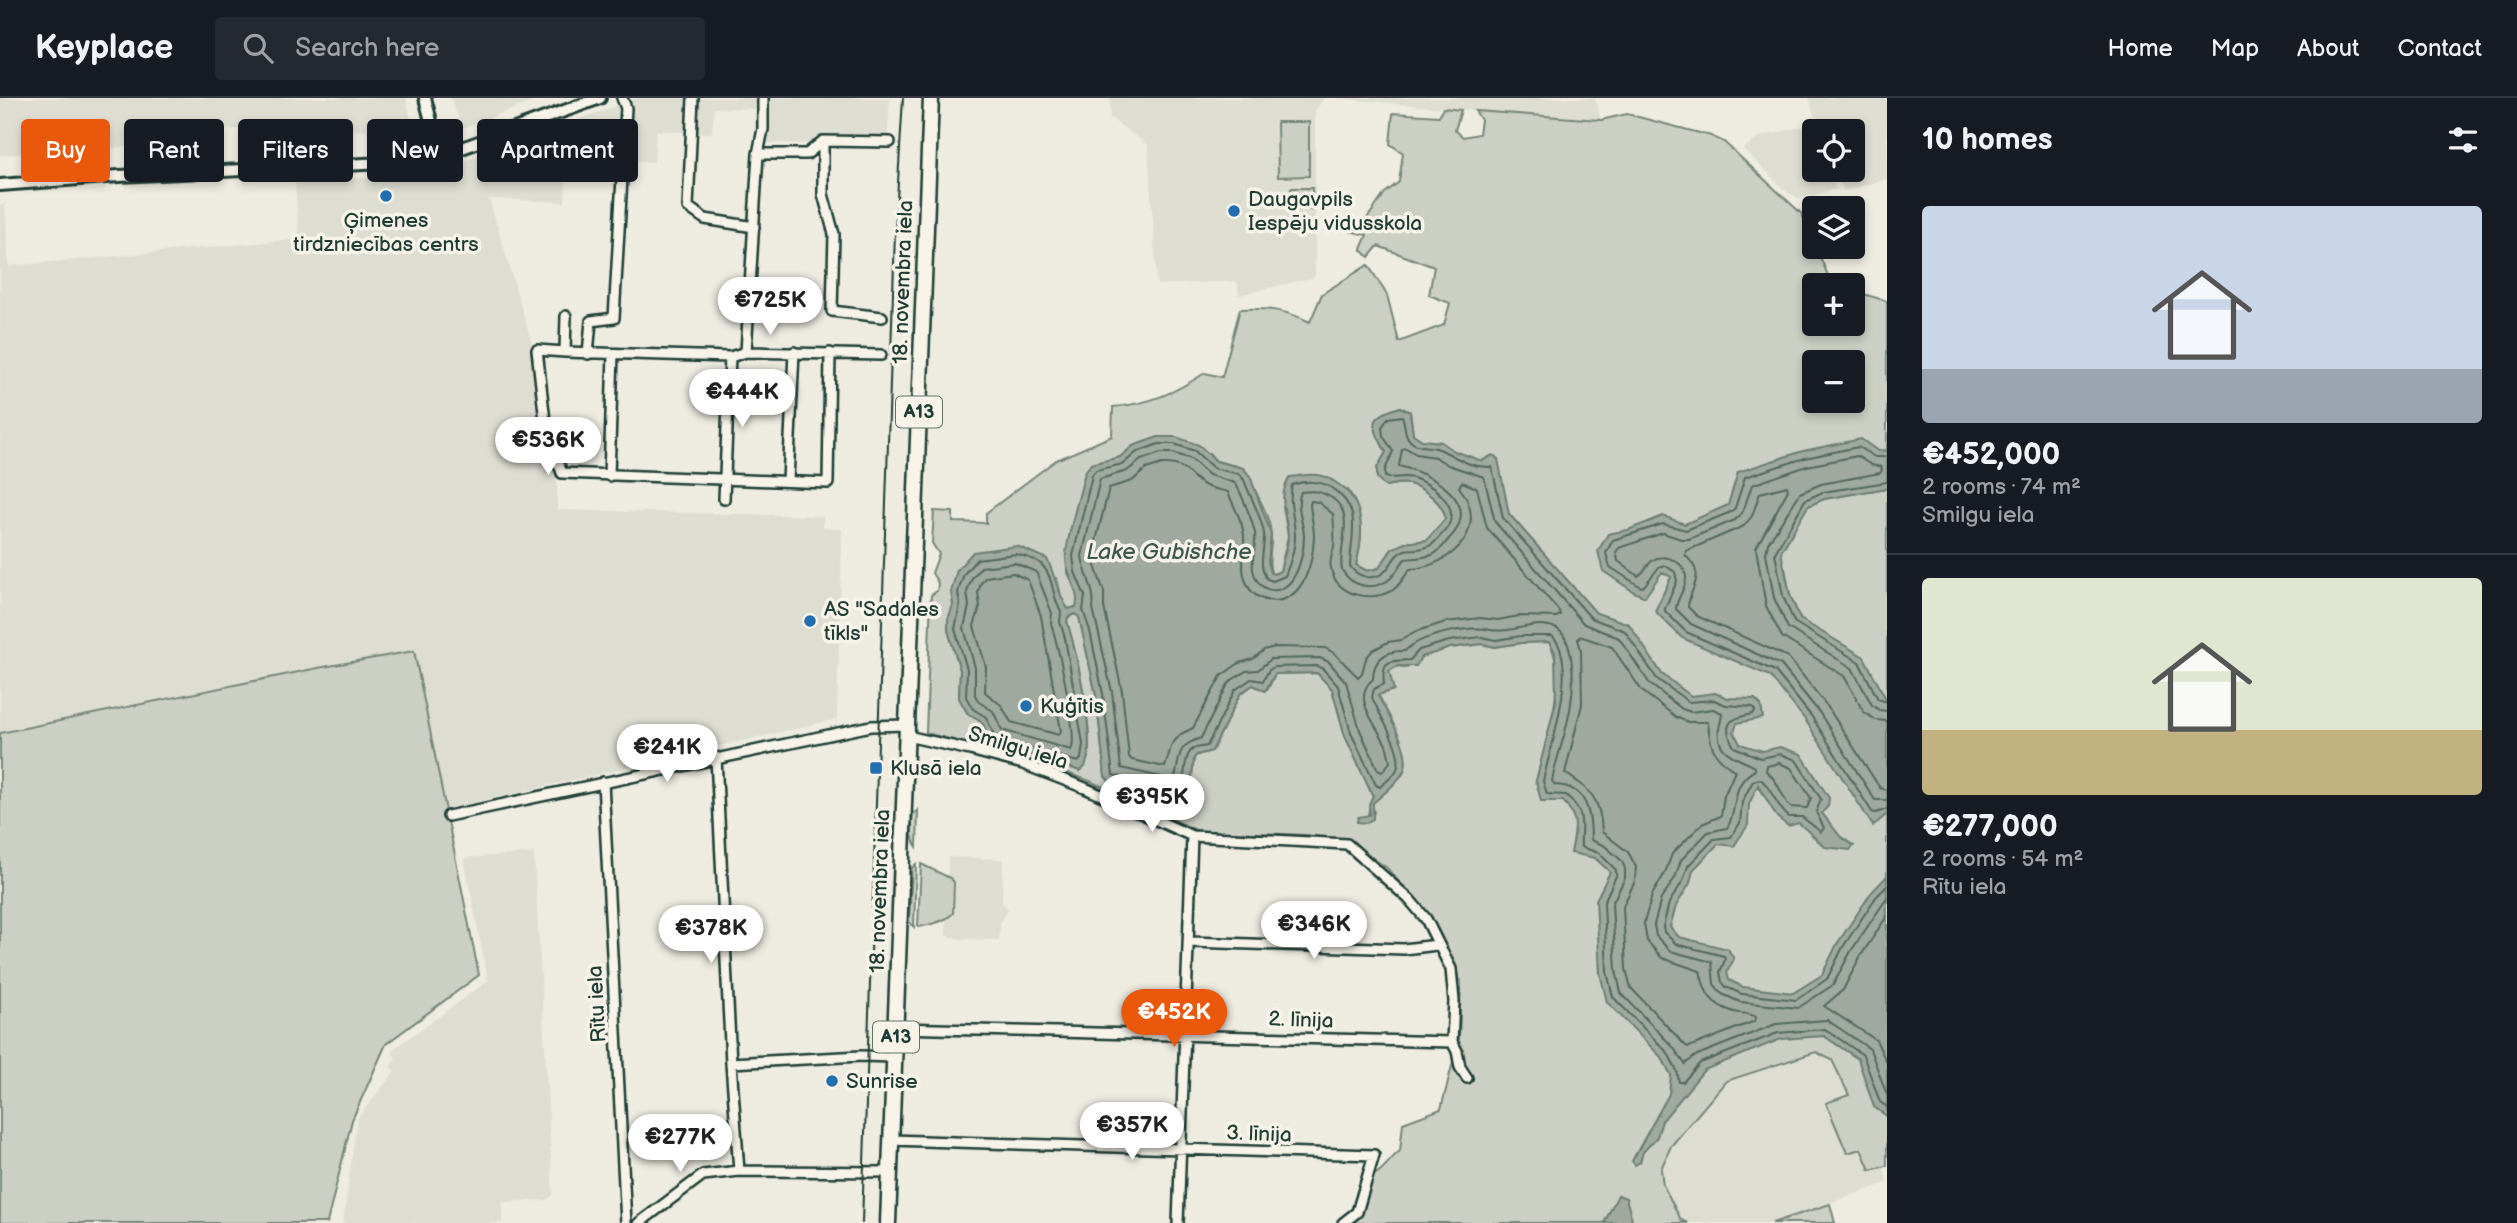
<!DOCTYPE html>
<html lang="en">
<head>
<meta charset="utf-8">
<style>
	body { margin:0; font-family:"Balsamiq Sans",sans-serif; background:#242831; color:#f1f3f6; height:100vh; display:flex; flex-direction:column; font-size:26px; white-space:nowrap }
	* { box-sizing:border-box; margin:0 }
	p { font-size:23px; color:#9ea1a6 }
	.icon { flex:none; width:38px; height:38px; fill:none; stroke:currentColor; stroke-width:2; stroke-linecap:round; stroke-linejoin:round }
	.map { position:relative; flex:1; overflow:hidden }
	.drawer { display:flex; flex-direction:column; background:#171b24; width:630px }
	.drawer>* { flex:none }
	.banner { position:absolute; left:21px; top:21px; width:665px; height:63px; display:flex; gap:14px }
	.fabs { position:absolute; left:1802px; top:21px; display:grid; gap:14px }
	.fabs a { display:grid; place-items:center; width:63px; height:63px; border-radius:7px; background:#171b24; box-shadow:0 4px 10px #0003; font-size:35px }
	.price { position:absolute; translate:-50% -60px; padding:0 16px; border-radius:24px; background:#fff; color:#222; font-size:23px; line-height:46px; filter:drop-shadow(0 2px 4px #0008) }
	.price::after { content:''; position:absolute; left:50%; top:42px; width:21px; height:16px; margin-left:-10px; background:inherit; clip-path:polygon(0 0,100% 0,50% 100%) }
	.price.current { background:#ea580c; color:#fff }
	ul { padding:0; list-style:none }
	li { display:grid; align-content:center; gap:14px; height:371px; padding:0 35px }
	li+li { border-top:2px solid #363941 }
	li span { display:grid; place-items:center; height:217px; border-radius:7px; color:#555 }
	li>.icon { margin-inline-start:auto }
	span .icon { width:126px; height:126px; fill:#fffc; stroke-width:1 }
	li b { font-size:30px }
	h2 { display:flex; justify-content:space-between; align-items:center; height:84px; padding:0 35px; font-size:30px }
	.tag { padding:0 24px; border-radius:7px; background:#171b24; box-shadow:0 4px 10px #0003; font-size:24px; line-height:63px }
	.tag.current { background:#ea580c; color:#fff }
	header { display:flex; align-items:center; gap:42px; box-sizing:border-box; height:98px; padding:0 35px; background:#171b24; border-bottom:2px solid #363941 }
	header strong { font-size:33px }
	nav { display:flex; gap:38px; margin-inline-start:auto; font-size:24px }
	.search { width:490px; height:63px; background:#242831; display:flex; align-items:center; gap:18px; box-sizing:border-box; padding:0 24px; border-radius:7px; color:#9ea1a6; font-size:26px }
	main { display:flex; flex:1; min-height:0 }
	.map>svg:first-child { display:block }
	.built { fill:#ddddd2 }
	.green { fill:#cccfc4; stroke:#76867c; stroke-width:2; fill-rule:evenodd }
	.water { fill:#9fa99f; stroke:#6c7e74; stroke-width:2 }
	.lines { fill:none; stroke-linecap:round; stroke-linejoin:round }
	.shore { stroke:#52685f; stroke-width:2 }
	.minor-casing { stroke:#1f3d34; stroke-width:14 }
	.tertiary-casing { stroke:#1f3d34; stroke-width:16 }
	.primary-casing { stroke:#1f3d34; stroke-width:19 }
	.minor { stroke:#f7f3e8; stroke-width:9 }
	.tertiary { stroke:#f7f3e8; stroke-width:10 }
	.primary { stroke:#f7f3e8; stroke-width:14 }
	.tram { stroke:#1f3d34; stroke-width:2 }
	.poi-dot { fill:#1f6fb2; stroke:#f7f3e8; stroke-width:2.5 }
	.labels { text-anchor:middle; dominant-baseline:central; stroke-width:7; stroke-linejoin:round; paint-order:stroke }
	.shield { fill:#f7f3e8; stroke:#60746a; stroke-width:2 }
	.shield-label { font-size:19px; font-weight:bold; fill:#1f3d34 }
	.poi-label { font-size:21px; fill:#1f3d34; stroke:#f7f3e8; text-anchor:start }
	.street-label { font-size:21px; fill:#1f3d34; stroke:#f7f3e8 }
	.water-label { font-size:23px; font-style:italic; fill:#3f584f; stroke:#f7f3e8 }
</style>
</head>
<body>
<header>
<strong>Keyplace</strong>
<div class="search"><svg class="icon" aria-label="search" viewBox="0 0 24 24"><circle cx="10" cy="10" r="6"/><path d="M15 15l6 6"/></svg>Search here</div>
<nav><a>Home</a><a>Map</a><a>About</a><a>Contact</a></nav>
</header>
<main>
<div class="map">
<svg width="1887" height="1125" viewBox="0 0 1887 1125">
	<rect width="100%" height="100%" fill="#eeece1"/>
	<filter id="ink" filterUnits="userSpaceOnUse"><feTurbulence type="fractalNoise" baseFrequency=".0143" numOctaves="2"/><feDisplacementMap in="SourceGraphic" scale="14" xChannelSelector="R" yChannelSelector="G"/><feConvolveMatrix kernelMatrix="1 2 1 2 8 2 1 2 1" color-interpolation-filters="sRGB"/></filter>
	<g filter="url(#ink)">
		<path class="built" d="M0 0H406L414 33 224 31 206 44 0 57Z
			M451 0H543L462 30Z
			M638 0H890L887 47 754 45 755 11 714 10 712 35 656 33 654 64 567 59 565 104 489 101 531 242 557 349V412L823 418V430L842 431 837 621 447 711 414 554 317 570 0 635V107H5L9 168 299 141 295 85 431 75Z
			M1110 0H1324L1315 13V179L1239 197 1237 183 1157 187 1148 47 1110 20Z
			M1335 0H1595L1601 22 1495 15Z
			M1809 0H1887V81L1844 93 1835 72H1853V33H1819Z
			M1809 27 1815 40V72H1829L1836 91 1800 101 1786 93 1743 51 1760 39Z
			M534 755 553 1097 547 1102 503 1104 502 1125H343L357 1021 395 973 390 968 396 960 391 953 488 883 464 760Z
			M948 759 1003 761 1002 805 1009 811 1000 824 999 842 959 841 946 837Z
			M1817 954 1832 962 1835 971 1838 970 1884 1070 1887 1085 1772 1125H1688L1681 1122 1663 1087 1661 1071 1671 1048 1726 983Z"/>
		<path class="green" d="M1443 10 1461 12 1455 32 1463 39 1479 36 1481 22 1475 13 1601 22 1627 16 1711 38 1724 44 1802 116 1832 187H1815V226H1853V193L1887 203V352L1878 353 1742 420 1622 450 1800 521 1790 497 1785 470 1765 468 1808 408 1824 401 1887 390V1068L1870 1072 1861 1051 1847 1055 1826 1005 1849 997 1832 962 1816 954 1726 983 1671 1048 1661 1071 1663 1087 1681 1122 1688 1125H1349L1356 1120 1372 1078C1385 1072 1389 1061 1400 1053L1403 1025 1441 1011 1459 940 1461 884 1427 817 1387 770 1349 744 1307 737 1198 733 1090 683 1024 660 926 635 931 497 937 493 938 485 932 475 939 456 932 445 934 413 953 414V424L986 425V415L1056 362 1112 338 1113 309C1150 306 1174 295 1205 275L1222 279 1240 211C1267 210 1286 212 1310 224L1322 196 1368 167 1387 197 1399 244 1444 227 1450 205 1429 197 1434 169 1378 148 1369 159 1361 151 1367 137 1349 133V122H1366L1385 95 1399 84 1403 55 1390 46 1393 15 1439 18ZM1815 264H1853V303H1815ZM1410 314 1413 336 1421 342 1441 344 1454 353 1482 363 1493 357 1498 361 1496 405 1509 416 1596 515 1629 526 1642 587 1536 683C1545 646 1569 579 1549 544L1521 545 1495 549 1482 546 1450 550 1421 559 1407 570 1398 568 1389 573 1378 596 1401 642 1403 676 1372 705 1374 715 1365 725C1370 716 1368 708 1373 699L1345 638 1332 591 1317 575 1275 576 1268 591 1253 587 1240 596 1212 653 1197 657 1194 660 1191 688 1182 699H1170L1109 683 1105 678 1096 597 1079 518 1075 516 1068 519 1067 523C1075 550 1094 632 1088 659 1087 665 1083 668 1080 673L1043 660 989 646 984 628 980 622 968 616 959 600 960 572 948 532 953 507 1057 480 1062 502 1068 511 1076 509 1079 500 1068 475 1091 366 1120 360 1133 348 1209 355 1216 363 1243 370C1253 390 1270 415 1271 437 1272 451 1267 462 1271 476H1274L1280 473 1288 438 1283 409 1348 392C1364 415 1363 441 1356 467L1367 473 1379 470 1392 451 1405 445 1427 442 1445 421C1445 406 1423 389 1409 386 1401 384 1393 387 1385 388L1377 370 1386 354 1381 345Z
			M1277 24H1309V78L1278 79Z
			M1291 90H1312V112H1291Z
			M414 553 479 877 386 946 352 1022 327 1125H0V635L318 570Z
			M918 712 917 749C910 740 911 727 913 716Z
			M916 766 914 829 909 824 912 770Z
			M921 766 950 780 954 784 953 815C945 824 930 827 918 829Z
			M1830 1106 1835 1125H1772Z"/>
		<path class="water" d="M1400 309 1410 314 1413 336 1422 342 1441 344 1454 353 1482 363 1493 357 1498 361 1509 416 1596 515 1629 526 1662 576 1691 598 1715 595 1728 600 1755 601 1761 607 1763 620 1737 625 1734 634 1740 646 1763 653 1780 649 1801 656 1829 700 1828 708 1822 715 1840 738 1854 748 1850 752 1825 749 1799 725 1788 728 1777 719 1758 687 1749 706 1748 727 1734 748 1718 746 1693 772 1690 785 1676 808 1670 829 1679 839 1728 851 1734 861 1727 874 1729 882 1743 889 1793 895 1822 877 1837 846 1871 795 1887 778V1018L1874 1009 1858 961 1824 938 1781 941 1704 972 1662 1023 1657 1039 1643 1054 1640 1064 1635 1067 1632 1063 1669 996 1671 977 1662 960 1607 904 1600 875 1596 802 1610 774 1595 760 1571 755C1575 732 1580 721 1563 703H1541L1536 683 1556 603 1555 554 1549 544 1521 545 1495 549 1482 546 1450 550 1421 559 1416 568H1398L1389 573 1394 592 1378 597C1387 616 1413 654 1404 673 1398 685 1383 696 1373 705V721L1365 725 1357 724 1358 719 1370 717 1369 707 1373 698 1345 638 1332 591 1317 575 1275 576 1265 593 1253 587 1240 596 1212 653 1197 657 1194 660 1191 688 1182 699H1170L1109 683 1105 678 1096 597 1079 519 1075 516 1068 519 1067 523C1076 554 1097 640 1085 669L1080 673 1043 660 989 646 984 628 980 622 968 616 959 600 960 572 948 532V521L953 507 951 494 957 472 973 454 1017 448 1047 461C1055 477 1058 497 1068 511L1076 509C1081 492 1064 475 1066 456 1069 429 1079 401 1085 374L1091 366 1120 359 1133 348 1158 339H1176L1199 347 1216 363 1243 370 1250 378 1271 436 1268 464 1271 475 1274 476 1280 473C1283 462 1287 451 1288 440 1288 419 1276 399 1290 379 1299 378 1309 376 1318 377 1326 378 1331 381 1338 386 1366 404 1364 437 1356 467L1367 473 1379 470 1392 451 1405 445 1427 442 1445 421C1445 406 1423 389 1409 386 1401 384 1393 387 1385 388L1377 380V370L1386 354C1372 328 1366 319 1400 309Z
			M1861 341 1878 353 1887 352V390L1824 401 1808 408 1781 454 1790 497 1800 521 1864 559 1887 603V716L1873 728 1806 623 1770 578 1682 540 1655 513 1671 479 1662 474 1645 499 1634 494 1603 473 1598 453 1608 436 1628 432 1663 418 1685 426 1728 407 1738 374 1803 353Z
			M1618 1097 1626 1100 1633 1125H1604Z"/>
		<g class="lines">
			<path class="shore" d="M1887 359H1875L1858 349 1805 360 1745 379 1735 410 1731 414 1686 432 1663 426 1613 442 1606 455 1610 469 1641 489 1644 488 1660 468H1666L1675 474 1677 483 1665 510V513L1686 534 1775 573 1812 619 1872 714 1876 715 1887 711
				M1162 366C1189 365 1187 379 1206 388 1213 391 1221 392 1228 394 1233 408 1244 425 1244 440 1245 457 1239 472 1248 488 1253 498 1264 503 1275 503 1305 501 1313 463 1314 439 1314 429 1311 417 1310 407L1311 403 1318 404 1333 416C1334 427 1335 438 1334 449 1332 456 1329 463 1331 470 1335 498 1372 505 1393 492 1400 487 1405 478 1410 471 1453 468 1491 429 1459 389L1462 384 1477 390 1487 430 1559 513 1560 517 1556 519 1519 518 1498 522 1480 520 1446 524 1414 534 1401 542 1388 544 1373 552 1366 560 1362 575 1358 579 1334 555 1325 550 1275 549 1264 552 1253 561 1239 565 1221 578 1193 630 1181 636 1172 646 1165 669 1132 662 1129 659 1122 593 1104 509V494L1092 459 1109 390 1132 383 1146 371Z
				M1887 384 1823 394 1805 402 1775 455 1783 498 1794 524 1859 564 1878 601 1887 604
				M1016 456C1023 458 1037 461 1042 467 1054 479 1052 500 1061 514L1060 524 1065 540 1083 646 1081 661 1078 664 995 639 986 619 973 611 966 599 967 571 955 531 960 507 958 494 964 476 977 461Z
				M1015 465 1036 474 1052 515 1051 525C1057 545 1079 639 1071 652L1002 632 993 613 979 604 975 597V570L964 530 969 508 967 494 972 480 981 469Z
				M1013 475 1028 482 1041 518 1061 633 1059 637 1011 624 1001 607 985 594 986 569 974 528 980 508 978 495 981 485 986 479Z
				M1580 538 1612 549 1642 593 1676 619 1688 624H1708C1710 650 1713 658 1735 673L1724 698 1721 718 1702 726 1672 756 1665 775 1652 797 1644 825 1647 843 1662 860 1700 873C1705 896 1710 906 1734 914 1742 916 1750 915 1756 919L1755 923 1689 949 1686 948 1631 890 1626 871 1623 808 1635 783 1636 769 1628 754 1602 734C1600 700 1592 693 1565 675L1582 606 1581 552 1578 541Z
				M1887 613 1879 612 1872 607 1852 570 1788 530 1774 500 1766 455 1768 445 1800 395 1821 386 1880 375 1882 372 1881 369 1871 367 1857 358 1807 368 1752 387 1743 413 1735 422 1689 441H1681L1663 435 1619 450 1616 454 1618 463 1638 478C1645 474 1647 466 1653 462 1665 454 1687 465 1686 480 1686 491 1676 501 1676 511L1691 526 1781 567 1819 614 1875 702H1887
				M1887 623 1876 622 1864 614 1844 578 1782 539 1766 508 1756 450 1788 392 1787 388 1760 395 1752 418 1744 428 1686 453 1685 457C1708 479 1690 487 1688 509L1697 518 1788 559 1827 608 1880 690 1887 692
				M1779 665 1791 670 1811 700 1807 710 1790 709C1781 697 1778 682 1766 673L1767 668Z
				M1887 788 1876 799 1843 849 1827 881 1796 902 1742 896 1726 889 1722 884 1720 874 1725 862 1724 858 1676 846 1664 834 1663 829 1669 805 1683 783 1688 768 1714 741 1731 739 1740 725 1742 704 1753 683 1760 681C1771 687 1776 709 1789 719H1802L1821 734 1824 730 1816 714 1821 701 1796 662 1780 656 1761 660 1734 649C1721 625 1730 620 1753 616L1755 613 1753 609 1726 607 1714 602 1689 604 1657 581 1625 533 1591 520 1503 420 1492 369C1469 370 1459 360 1439 351 1429 347 1415 351 1408 340 1404 334 1405 324 1402 318L1388 320 1382 329 1383 338 1393 353 1385 372V379C1394 382 1405 376 1416 381 1439 390 1465 413 1442 436 1439 439 1435 445 1431 447 1423 453 1413 450 1405 452 1393 456 1392 469 1383 475 1372 483 1357 479 1350 468 1351 434 1364 411 1330 389 1319 382 1303 383 1292 387 1288 406 1295 420 1295 439 1295 452 1290 466 1285 478L1273 483 1267 481C1257 466 1265 453 1264 436 1262 419 1250 399 1244 382L1239 376 1213 370 1195 353 1174 346H1159L1137 354 1123 366 1096 372 1092 377 1073 458 1075 474 1085 498 1083 512 1090 533 1103 596 1113 677 1171 692H1179C1188 681 1181 656 1195 650 1199 649 1203 649 1207 648L1235 592 1251 581 1263 583 1269 572 1274 569 1317 568 1323 571 1338 588 1351 635 1376 687 1380 689C1385 684 1393 679 1396 673 1407 657 1378 616 1372 599L1374 591 1384 586C1381 561 1389 563 1410 562L1419 552 1449 543 1481 539 1496 542 1521 538H1552C1580 564 1550 650 1543 683L1547 696 1566 697C1587 716 1580 725 1581 749L1599 755 1616 772V778L1604 804 1607 874 1613 899 1668 955 1677 973 1679 984H1683L1700 965 1778 935 1825 931 1863 957 1880 1004 1887 1009
				M1887 800 1851 853 1833 887 1798 910 1740 904 1722 896 1714 886 1712 864 1670 853 1656 838 1654 827 1661 801 1675 780 1681 762 1708 734 1727 730C1739 711 1729 686 1755 672V669C1740 660 1715 657 1719 631 1720 625 1722 621 1722 615L1713 611 1691 614 1682 611 1650 586 1619 540 1584 526 1495 424 1484 379 1448 367 1435 359 1416 356 1406 350 1402 351 1399 368C1431 375 1486 405 1448 442 1443 448 1439 454 1432 457 1423 460 1414 460 1405 461 1399 468 1395 479 1387 483 1371 493 1351 488 1342 472 1337 449 1357 417 1332 400 1321 393 1314 392 1301 394 1295 407 1303 423 1304 437 1304 454 1298 488 1277 492 1270 493 1262 490 1258 484 1247 468 1257 452 1255 435 1252 422 1242 396 1235 385L1209 377 1191 361 1173 355H1161L1141 362 1127 373 1100 381 1082 458C1084 476 1096 492 1093 510L1112 594 1121 670 1174 682C1182 660 1173 649 1201 640L1227 588 1232 582 1246 573 1258 572 1271 561 1320 560 1329 564 1346 584 1360 632 1378 672 1382 674 1390 664C1389 659 1388 652 1386 647 1377 627 1350 600 1373 581 1373 561 1386 552 1405 553 1420 537 1470 527 1491 532 1511 536 1535 521 1555 530 1575 538 1574 587 1571 605 1568 631 1557 657 1552 683L1555 687C1588 688 1591 716 1591 742L1605 748 1622 763 1625 771V780L1612 806 1616 872 1621 895 1673 949 1685 966 1697 957 1776 926 1827 922 1870 951 1887 997
				M1887 818 1860 859 1843 892 1824 908 1876 942 1887 965"/>
			<defs>
				<path id="minor" d="M693 0 688 109 705 121 754 129
					M823 43V96L834 136 832 213 882 219
					M758 56H807L823 43 890 44
					M566 218 565 254 730 259 746 254 881 257
					M565 254 537 252 546 332 562 375 828 385 830 255
					M746 254 758 56 763 31V0
					M588 256 591 223 614 220 626 10 622 0
					M609 378 613 256
					M788 383 794 254
					M724 401 730 259
					M907 638 970 652 1023 666 1085 690 1192 738 1347 746 1409 801 1426 821 1451 871 1454 903 1452 944 1457 953 1460 969 1467 980
					M716 659 731 965 739 1073
					M603 684 626 1125
					M448 718 871 628 908 627
					M1190 844 1404 851 1437 847
					M897 930 1452 944
					M731 965 861 958 895 959
					M891 1042 1374 1057 1357 1114 1343 1125
					M639 1125 703 1077 739 1073 890 1074
					M1178 1125 1192 738"/>
				<path id="tertiary" d="M425 0 440 58
					M0 87 119 78 426 63 600 0"/>
				<path id="primary" d="M888 1125 931 0"/>
			</defs>
			<use href="#minor" class="minor-casing"/>
			<use href="#tertiary" class="tertiary-casing"/>
			<use href="#primary" class="primary-casing"/>
			<use href="#minor" class="minor"/>
			<use href="#tertiary" class="tertiary"/>
			<use href="#primary" class="primary"/>
			<path class="tram" d="M862 1125 895 135 903 0"/>
		</g>
	</g>
	<g class="poi-dot">
		<circle cx="386" cy="98" r="7"/>
		<circle cx="1234" cy="113" r="7"/>
		<circle cx="810" cy="523" r="7"/>
		<circle cx="1026" cy="608" r="7"/>
		<rect x="869" y="663" width="14" height="14" rx="3.5"/>
		<circle cx="832" cy="983" r="7"/>
	</g>
	<g class="labels">
		<g class="shield">
			<rect x="896" y="298.5" width="46" height="31" rx="5"/>
			<rect x="873" y="923.5" width="46" height="31" rx="5"/>
		</g>
		<g class="shield-label">
			<text x="919" y="314">A13</text>
			<text x="896" y="939">A13</text>
		</g>
		<g class="poi-label">
			<text x="1248" y="101">Daugavpils<tspan x="1248" dy="24">Iespēju vidusskola</tspan></text>
			<text x="386" y="122" text-anchor="middle">Ģimenes<tspan x="386" dy="24">tirdzniecības centrs</tspan></text>
			<text x="824" y="511">AS "Sadales<tspan x="824" dy="24">tīkls"</tspan></text>
			<text x="1040" y="608">Kuģītis</text>
			<text x="890" y="670">Klusā iela</text>
			<text x="846" y="983">Sunrise</text>
		</g>
		<g class="street-label">
			<text transform="translate(903 184) rotate(-88)">18. novembra iela</text>
			<text transform="translate(1018 650) rotate(17)">Smilgu iela</text>
			<text transform="translate(880 793) rotate(-88)">18. novembra iela</text>
			<text transform="translate(597 906) rotate(-93)">Rītu iela</text>
			<text transform="translate(1301 922) rotate(2)">2. līnija</text>
			<text transform="translate(1259 1036) rotate(2)">3. līnija</text>
		</g>
		<g class="water-label">
			<text x="1169" y="454">Lake Gubishche</text>
		</g>
	</g>
</svg>
<div class="fabs">
<a><svg class="icon" aria-label="locate" viewBox="0 0 24 24"><circle cx="12" cy="12" r="6"/><path d="M12 2v4M12 18v4M2 12h4M18 12h4"/></svg></a>
<a><svg class="icon" aria-label="layers" viewBox="0 0 24 24"><path d="M12 4l9 5-9 5-9-5zM3 14l9 5 9-5"/></svg></a>
<a>+</a>
<a>−</a>
</div>
<b class="price" style="left:770px;top:239px">€725K</b>
<b class="price" style="left:742px;top:331px">€444K</b>
<b class="price" style="left:548px;top:379px">€536K</b>
<b class="price" style="left:667px;top:686px">€241K</b>
<b class="price" style="left:1152px;top:736px">€395K</b>
<b class="price" style="left:1314px;top:863px">€346K</b>
<b class="price" style="left:711px;top:867px">€378K</b>
<b class="price current" style="left:1174px;top:951px">€452K</b>
<b class="price" style="left:1132px;top:1064px">€357K</b>
<b class="price" style="left:680px;top:1076px">€277K</b>
<div class="banner">
<a class="tag current">Buy</a>
<a class="tag">Rent</a>
<a class="tag">Filters</a>
<a class="tag">New</a>
<a class="tag">Apartment</a>
</div>
</div>
<section class="drawer">
<h2>10 homes<svg class="icon" aria-label="filters" viewBox="0 0 24 24"><path d="M4 7h16M4 17h16"/><circle cx="9" cy="7" r="2"/><circle cx="15" cy="17" r="2"/></svg></h2>
<ul>
<li><span style="background:linear-gradient(#c9d6e8 75%,#9aa5b1 0)"><svg class="icon" aria-label="home" viewBox="0 0 24 24"><path d="M3 11l9-7 9 7M6 9v11h12V9"/></svg></span><div><b>€452,000</b><p>2 rooms · 74 m²</p><p>Smilgu iela</p></div></li>
<li><span style="background:linear-gradient(#dfe7d0 70%,#c2b280 0)"><svg class="icon" aria-label="home" viewBox="0 0 24 24"><path d="M3 11l9-7 9 7M6 9v11h12V9"/></svg></span><div><b>€277,000</b><p>2 rooms · 54 m²</p><p>Rītu iela</p></div></li>
</ul>
</section>
</main>
</body>
</html>
